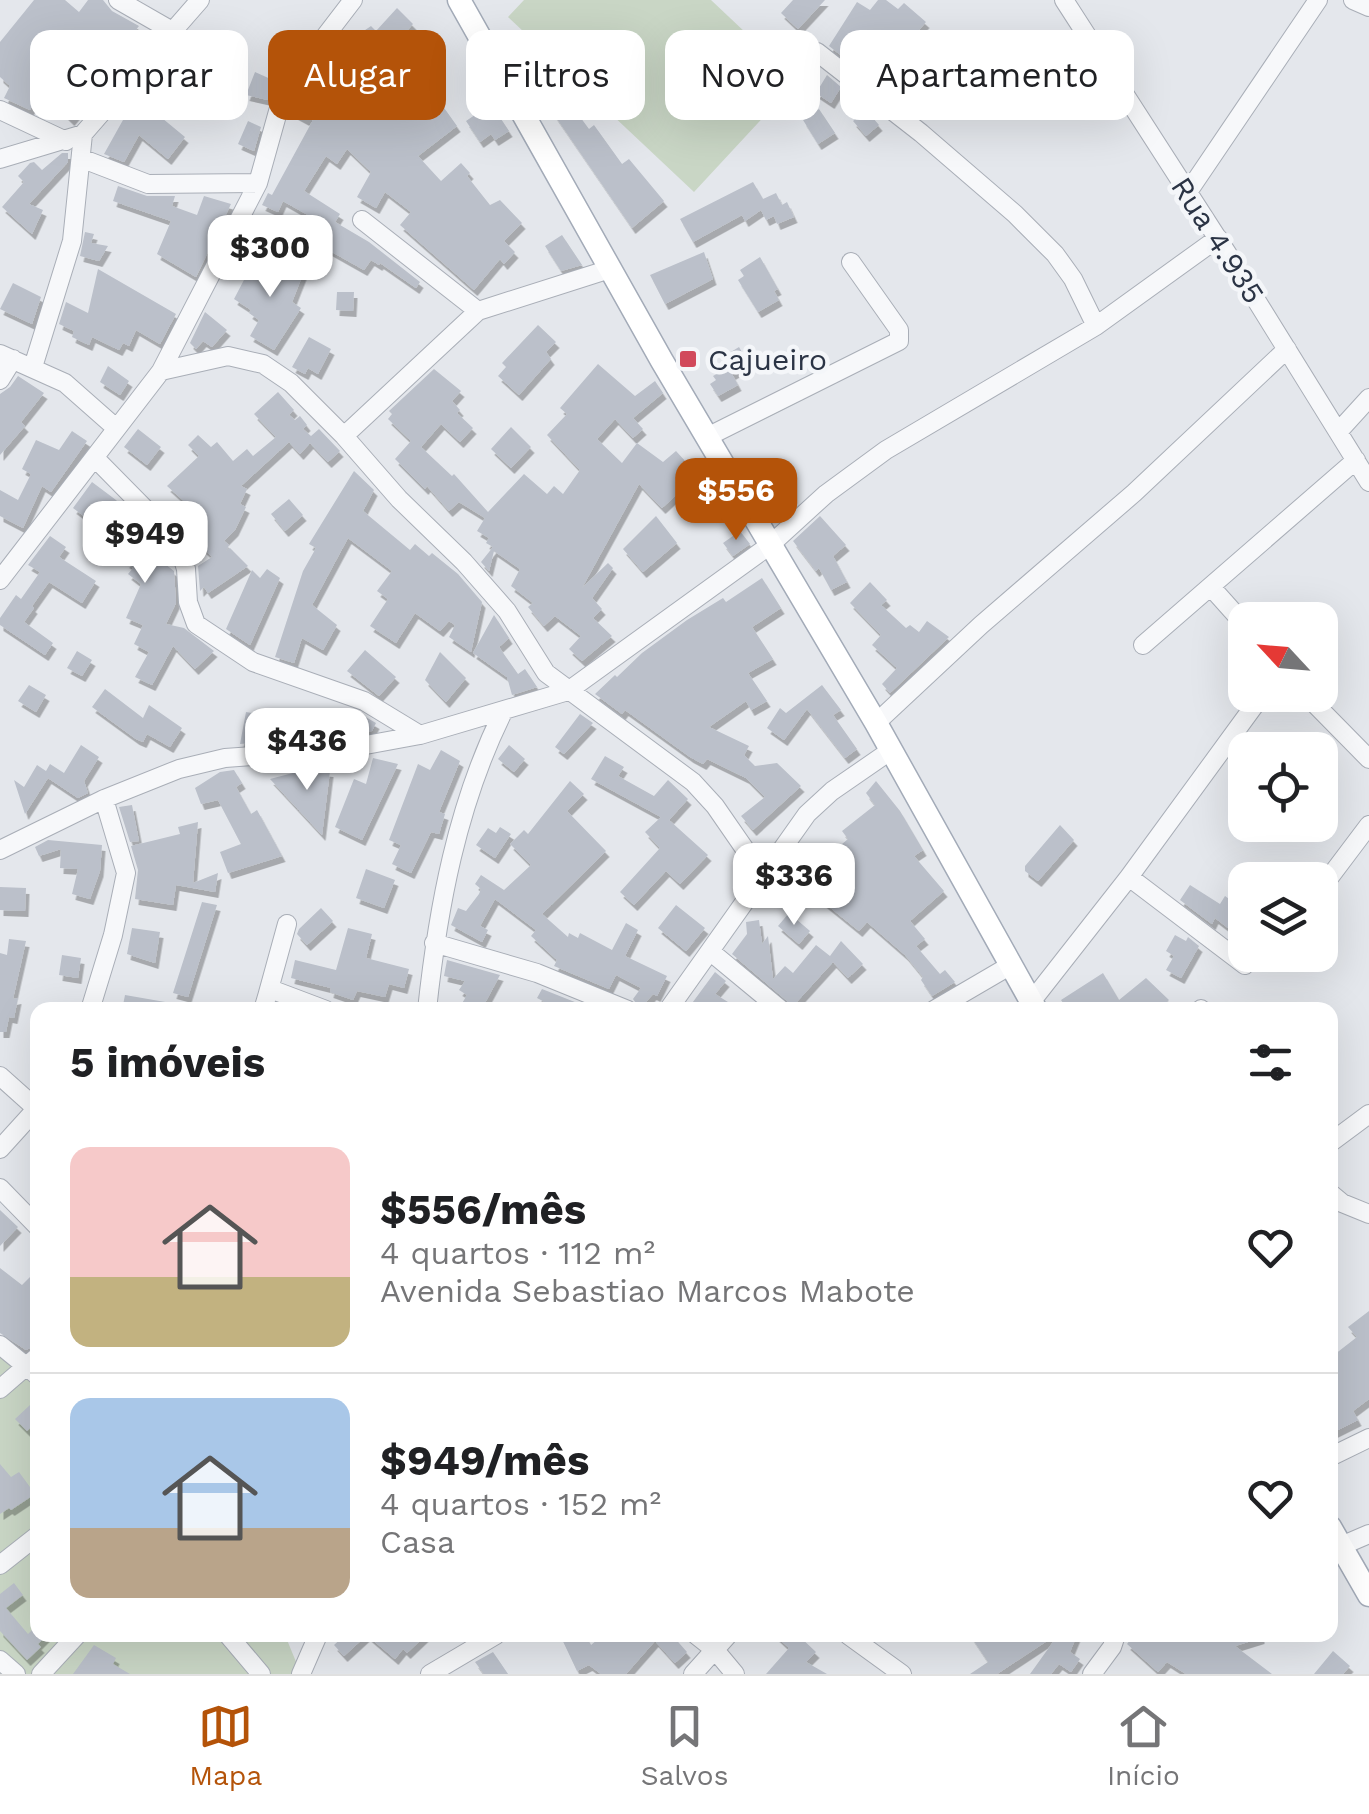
<!DOCTYPE html>
<html lang="pt">
<head>
<meta charset="utf-8">
<style>
	body { margin:0; font-family:"Work Sans",sans-serif; background:#f6f6f6; color:#202124; height:100vh; display:flex; flex-direction:column; font-size:38px; white-space:nowrap }
	* { box-sizing:border-box; margin:0 }
	p { font-size:32px; color:#757577 }
	.icon { flex:none; width:55px; height:55px; fill:none; stroke:currentColor; stroke-width:2; stroke-linecap:round; stroke-linejoin:round }
	.map { position:relative; flex:1; overflow:hidden }
	.drawer { position:absolute; left:30px; top:1002px; width:1308px; height:640px; display:flex; flex-direction:column; background:#fff; border-radius:20px; box-shadow:0 10px 40px #0002 }
	.drawer>* { flex:none }
	.top-card { position:absolute; left:30px; top:30px; width:1310px; height:90px; display:flex; gap:20px }
	.needle { width:65px; rotate:296deg }
	.fabs { position:absolute; left:1228px; top:602px; display:grid; gap:20px }
	.fabs a { display:grid; place-items:center; width:110px; height:110px; border-radius:20px; background:#fff; box-shadow:0 10px 40px #0002; font-size:50px }
	.price { position:absolute; translate:-50% -85px; padding:0 22px; border-radius:20px; background:#fff; color:#222; font-size:32px; line-height:65px; filter:drop-shadow(0 2px 5px #0008) }
	.price::after { content:''; position:absolute; left:50%; top:60px; width:30px; height:22px; margin-left:-15px; background:inherit; clip-path:polygon(0 0,100% 0,50% 100%) }
	.price.current { background:#b45309; color:#fff }
	ul { padding:0; list-style:none }
	li { display:flex; align-items:center; gap:30px; height:250px; padding:0 40px }
	li+li { border-top:2px solid #e0e0e0 }
	li span { display:grid; place-items:center; flex:none; width:280px; height:200px; border-radius:20px; color:#555 }
	li>.icon { margin-inline-start:auto }
	span .icon { width:120px; height:120px; fill:#fffc; stroke-width:1 }
	li b { font-size:42px }
	h2 { display:flex; justify-content:space-between; align-items:center; height:120px; padding:0 40px; font-size:42px }
	.pill { padding:0 35px; border-radius:20px; background:#fff; box-shadow:0 10px 40px #0002; font-size:35px; line-height:90px }
	.pill.current { background:#b45309; color:#fff }
	.tabs { display:flex; justify-content:space-around; align-items:center; height:140px; border-top:2px solid #e0e0e0; background:#fff; font-size:28px; color:#757577 }
	.tabs a { display:grid; justify-items:center; gap:5px }
	.tabs .current { color:#b45309 }
	.map>svg:first-child { display:block }
	.green { fill:#c9d6c5 }
	.building { fill:#bbc0ca; filter:url(#shadow) }
	.lines { fill:none; stroke-linecap:round; stroke-linejoin:round }
	.minor-casing { stroke:#a9aeb7; stroke-width:20 }
	.major-casing { stroke:#a3abb8; stroke-width:25 }
	.minor { stroke:#f7f8fa; stroke-width:18 }
	.major { stroke:#fff; stroke-width:22 }
	.poi-dot { fill:#d1495b; stroke:#f4f6f9; stroke-width:4 }
	.labels { text-anchor:middle; dominant-baseline:central; stroke-width:9; stroke-linejoin:round; paint-order:stroke }
	.street-label { font-size:30px; fill:#2b3445; stroke:#f4f6f9 }
	.poi-label { font-size:30px; fill:#2b3445; stroke:#f4f6f9; text-anchor:start }
</style>
</head>
<body>
<div class="map">
<svg width="1369" height="1674" viewBox="0 0 1369 1674">
	<defs>
		<filter id="shadow"><feDropShadow dx="3.5" dy="6" stdDeviation="0" flood-color="#0004"/></filter>
	</defs>
	<rect width="100%" height="100%" fill="#e4e7ec"/>
	<path class="green" d="M524 0H711L797 81 694 192 508 17Z
		M0 1353 37 1365 38 1635H285L301 1674H0Z"/>
	<path class="building" d="M34 0H65L79 12 88 0H103L112 11 139 26 115 56 77 30 54 60 92 95 71 120 40 90 30 110 4 98 10 86 0 77V42Z
		M793 0H825L798 29 781 13Z
		M878 0H886L898 9 904 3 926 22 874 81 829 46 857 2 870 10Z
		M397 8 413 24 404 34 400 30 368 58 371 62 354 74 385 110 404 94 424 118 442 105 457 126 418 156 441 181 461 163 470 173 467 176 490 205 500 200 522 223 504 241 515 252 504 264 500 259 474 290 400 225 411 212 385 192 376 208 357 197 371 172 347 149 337 164 326 156 304 191 340 214 335 222 369 242 420 282 416 288 380 263 379 265 371 260 364 270 316 243 323 231 312 224 315 219 283 201 278 212 262 205 268 193 272 195 320 107 306 120 291 112 295 96 324 58 371 26 376 31Z
		M255 72 275 81 268 100 246 95Z
		M827 75 841 87 831 103 816 93Z
		M566 98 589 129 594 125 622 164 629 159 664 201 632 228 551 110Z
		M145 104 185 137 168 159 139 135 124 162 104 154 123 120Z
		M491 104 509 131 495 140 491 134 480 142 466 121Z
		M819 109 835 133 818 144 803 120Z
		M866 110 879 125 866 136 853 121Z
		M248 121 261 127 254 151 238 144Z
		M62 153H68V162L29 204 43 210 32 234 2 207 24 182 18 176 30 163 34 162 42 170Z
		M753 182 763 199 776 193 782 205 787 202 794 217 777 224 774 216 766 220 761 210 745 221 742 215 693 242 680 219Z
		M118 186 147 196H175L172 206 197 215 204 196 231 204 196 277 157 254 171 221 113 201Z
		M85 232 94 234 91 243 108 246 99 261 80 256Z
		M562 235 582 265 561 271 545 246Z
		M704 252 713 279 665 304 650 275Z
		M256 257 286 273 288 268 303 274 292 302 301 308 274 350 250 336 259 320 249 313 251 310 234 299Z
		M760 257 778 289 774 291 779 300 758 312 738 280 744 276 740 270Z
		M98 269 176 314 160 344 136 330 129 346 123 343 119 350 92 337 89 345 72 337 74 331 59 324 66 302 88 313Z
		M13 283 41 297 32 324 0 309Z
		M337 292H354L353 311 336 310Z
		M205 312 227 330 212 347 203 341 196 349 190 343Z
		M538 325 556 342 546 352 551 359 519 395 498 376 506 367 502 363Z
		M309 337 331 349 318 374 308 368 305 374 292 367Z
		M739 347 749 364 732 374 738 385 718 396 710 384 716 380 713 376 727 368 721 358Z
		M598 364 635 396 655 381 663 393 633 418 643 429 633 438 615 419 597 439 622 463 637 443 663 462 676 451 698 475 662 508 639 484 582 588 608 563 613 568 592 598 602 609 593 618 612 636 582 661 569 649 581 636 555 616 544 626 528 607 533 603 511 586 520 569 494 551 489 571 481 562 493 547 486 543 489 538 477 531 485 518 459 502 449 511 427 486 425 489 395 459 411 441 388 419 392 414 389 411 434 369 461 391 452 401 460 410 457 413 473 428 460 442 441 424 421 447 452 476 454 474 488 512 524 474 547 494 554 486 563 494 580 470 547 435 567 414 560 408Z
		M108 366 129 381 120 395 100 382Z
		M18 376 44 393 21 422 25 426 0 455V394L10 387Z
		M278 392 294 410 289 415 295 420 300 416 307 425 303 429 311 436 319 429 340 451 328 462 310 443 300 454 289 442 241 486 247 489 240 504 246 507 235 530 224 541 229 545 226 551 230 548 248 566 208 593 204 587 200 591 198 566 212 557 170 516 185 502 167 486 199 456 188 445 198 435 211 447 217 442 233 461 247 449 253 456 276 437 254 414Z
		M511 427 531 447 511 468 491 449Z
		M138 429 161 447 147 465 124 447Z
		M72 431 87 441 51 492 42 486 23 528 0 516V490L18 500 31 474 22 469 36 440 59 450Z
		M354 471 374 490 363 511 410 550 415 544 429 556 432 553 458 574 482 602 471 652 449 637 455 625 449 621 440 631 415 613 396 643 370 626 388 599 377 591 392 571 348 538 312 605 337 625 323 650 302 638 294 663 275 657 303 571 316 548 309 544Z
		M92 482 116 500 144 531 146 528 163 549 156 557 174 571 176 603 166 624 184 628 214 651 195 669 173 646 152 685 135 677 149 652 134 644 143 625 126 618 141 584 128 574 133 568 126 562 129 558 92 516 89 520 73 508Z
		M289 499 303 515 285 531 271 514Z
		M656 516 677 543 643 572 623 549Z
		M820 516 846 545 833 556 847 582 831 590 819 568 816 571 793 541Z
		M740 531 750 544 733 556 723 543Z
		M50 536 66 547 59 557 96 581 82 603 49 582 32 606 34 608 24 622 53 643 45 655 0 625V618L16 595 21 599 40 572 28 565Z
		M267 569 280 578 250 645 226 629 252 570 260 578Z
		M762 578 781 608 752 627 773 659 748 673 767 701 751 710 746 701 709 727 749 746 744 755 755 766 777 763 801 786 753 830 741 816 765 797 746 778 707 759 703 764 690 757 625 710 622 714 595 694 615 675 617 677 642 653 687 620 723 598 726 602Z
		M870 582 887 600 881 605 906 628 910 625 919 632 927 621 949 637 890 693 882 684 897 668 872 645 881 635 850 603Z
		M494 615 509 638 499 647 518 674 525 669 537 687 512 695 507 677 473 653Z
		M365 650 396 677 379 696 347 671Z
		M77 651 92 660 82 676 67 668Z
		M440 652 466 678 446 702 425 680Z
		M29 685 46 695 36 712 18 701Z
		M822 685 841 710 833 715 857 749 845 758 807 709 784 740 767 728 780 708 786 713Z
		M105 689 143 718 149 705 182 728 170 747 147 734 143 742 136 739 92 707Z
		M246 712 312 724 304 739 240 744Z
		M357 712 376 723 372 731 347 734Z
		M580 714 593 723 564 754 555 747Z
		M81 745 99 757 84 781 88 793 78 798 48 778 25 814 14 780 24 787 37 765 46 771 50 764 64 773Z
		M509 745 525 759 514 772 498 759Z
		M441 750 460 761 439 812 445 814 439 834 431 832 411 873 392 864 401 845 389 840 418 764 430 770Z
		M605 756 624 767 618 776 654 796 668 780 688 799 669 820 708 855 680 884 666 871 634 905 620 892 660 848 645 832 661 817 591 779Z
		M373 758 398 764 362 840 335 827 354 779 366 784Z
		M308 769 330 771 322 835 270 779Z
		M234 770 242 783 236 787 251 814 257 810 282 856 228 873 220 852 241 844 218 800 201 804 195 788 220 772Z
		M570 781 584 794 567 811 606 851 542 914 568 937 569 933 578 938 580 933 612 950 626 923 638 930 625 956 667 976 657 996 653 994 640 1009 633 999 641 988 616 975 609 989 554 966 557 960 531 936 536 930 495 899 480 926 488 930 482 942 451 925 458 908 466 911 479 894 481 889 475 884 481 875 504 890 531 865 510 844 524 830 528 834Z
		M876 781 900 811 923 850 914 856 944 891 910 921 925 939 916 946 940 974 945 970 955 982 932 996 921 980 923 977 905 955 867 922 859 931 806 888 820 870 813 864 824 850 830 854 848 839 842 831 875 805 866 793Z
		M132 805 139 841 130 842 119 807Z
		M198 822 193 883 218 873 215 892 176 885 173 905 135 899 138 870 131 846 180 834 178 827Z
		M1060 825 1074 840 1038 881 1025 871V866Z
		M500 827 511 834 495 858 476 845 488 828 496 833Z
		M48 840 102 845 100 871 90 899 72 894 78 869 60 868 61 849 39 856 35 847Z
		M366 869 395 880 384 908 356 898Z
		M1245 879V941L1215 918 1212 924 1180 900 1190 885 1220 904 1225 896 1232 901Z
		M0 887 26 888 25 911 0 910Z
		M202 902 217 905 188 997 173 993Z
		M676 905 705 928 686 951 658 928Z
		M321 908 333 921 307 945 297 934 299 929Z
		M789 913 810 931 799 944 778 926Z
		M759 920 762 944 768 936 773 979 785 966 793 973 816 945 830 956 841 941 863 964 848 978 833 962 793 1006 732 954 747 934 746 922Z
		M132 928 160 932 155 963 127 954Z
		M348 928 372 934 366 958 409 969 404 988 389 984 385 997 357 991 353 1000 330 992 331 988 291 978 295 960 336 970Z
		M1175 935 1186 941 1188 937 1199 946 1181 978 1166 970 1174 956 1166 951Z
		M9 939 26 941 13 999 18 998 14 1018 9 1017 6 1032H0V953L7 955Z
		M62 955 81 958 78 978 59 975Z
		M447 960 500 975 485 1003 490 1010H469L461 1005 467 995 459 990 465 981 444 976Z
		M715 972 726 981 715 994 741 1010H687Z
		M1103 973 1119 1000 1146 978 1169 1000 1159 1010H1068L1061 1000Z
		M542 989 595 1010H560L537 998Z
		M125 995 171 1003V1010H122Z
		M0 1210 18 1227 0 1246Z
		M0 1268 22 1285 38 1269V1344L26 1350 0 1333Z
		M1369 1311V1399L1353 1411 1358 1420 1330 1434V1358L1357 1337 1348 1327Z
		M30 1405 38 1412V1421L27 1431 15 1419Z
		M0 1464 11 1477 19 1472 35 1494 11 1510 9 1508 0 1514Z
		M14 1583 23 1595 6 1608 28 1634 38 1624V1635H47L38 1644 41 1647 27 1660 0 1631V1594Z
		M345 1635H426L407 1653 403 1649 395 1659 367 1635 344 1656 334 1645Z
		M560 1635H585L591 1645 603 1635H672L687 1652 675 1663 655 1641 626 1674H601L589 1665 577 1671Z
		M775 1635H798L816 1652 806 1662 827 1674H766L789 1648Z
		M970 1635H1056L997 1674H970L988 1662Z
		M1058 1635H1077L1070 1652 1080 1659 1071 1672 1059 1664 1051 1674H1030Z
		M1134 1635H1261V1638L1235 1646 1272 1674H1186L1167 1662 1158 1672 1127 1644Z
		M94 1645 116 1658 113 1664 130 1674H73Z
		M1333 1651 1350 1666 1343 1674H1314Z
		M493 1652 508 1674H484L475 1662Z"/>
	<g class="lines">
		<defs>
			<path id="minor" d="M118 0 172 31
				M1064 0 1227 253 1369 482
				M1353 0 1369 7
				M817 52 921 133 1015 214 1055 254 1073 279 1096 326
				M0 110 66 141
				M0 159 83 134 200 0
				M83 159 148 184 258 183
				M1188 192 1318 0
				M362 220 478 311
				M0 354 65 383 116 428
				M33 367 72 241 83 134
				M161 371 258 183 284 90 353 0
				M0 380 13 359
				M1338 432 1369 398
				M344 436 478 311 610 269
				M707 437 899 341V330L851 262
				M95 458 162 526 181 553 186 569 188 602 196 624 253 662 364 701 420 735
				M0 580 161 371 228 356 263 364 291 383 344 436 399 499 464 562 507 611 546 673 693 782 715 806 762 874
				M1211 587 1245 625
				M1143 645 1356 460
				M1306 695 1369 759
				M876 723 981 625 1134 493 1287 349
				M0 850 104 799 179 769 225 758 344 749 420 735 568 691 770 545 826 494 886 450 1096 326 1218 238
				M1129 877 1245 965
				M1320 890 1369 825
				M434 943 537 973 628 1010
				M711 952 781 1010
				M268 993 287 924
				M1031 1002 1129 877 1262 695
				M1201 1009 1202 1010
				M90 1010 113 935 126 873 104 799
				M263 1010 268 993 273 990 326 1010
				M427 1010C438 907 457 805 503 712
				M668 1010 807 814 832 791 890 751
				M934 1010 1011 965
				M0 1076 38 1110
				M1330 1143 1369 1114
				M0 1149 38 1107
				M0 1188 38 1227
				M1330 1193 1342 1203 1369 1214
				M0 1345 38 1376
				M0 1389 38 1356
				M1330 1457 1369 1438
				M1341 1546 1369 1534
				M0 1565 38 1535
				M228 1635 261 1674
				M696 1635 715 1650 735 1674
				M848 1635 902 1674
				M0 1660 16 1674
				M41 1674 77 1635
				M301 1674 318 1635
				M430 1674 496 1635
				M693 1674 728 1635
				M1092 1674 1112 1647 1116 1635"/>
			<path id="major" d="M459 0 662 361 876 723 1036 1010
				M1330 1527 1369 1595"/>
		</defs>
		<use href="#minor" class="minor-casing"/>
		<use href="#major" class="major-casing"/>
		<use href="#minor" class="minor"/>
		<use href="#major" class="major"/>
	</g>
	<rect class="poi-dot" x="678" y="349" width="20" height="20" rx="5"/>
	<g class="labels">
		<g class="street-label">
			<text transform="translate(1218 240) rotate(57)">Rua 4.935</text>
		</g>
		<g class="poi-label">
			<text x="708" y="359">Cajueiro</text>
		</g>
	</g>
</svg>
<div class="fabs">
<a><svg class="needle" viewBox="-14 -14 28 28"><path d="M0-13l5 13h-10z" fill="#e53935"/><path d="M0 13l5-13h-10z" fill="#757577"/></svg></a>
<a><svg class="icon" aria-label="locate" viewBox="0 0 24 24"><circle cx="12" cy="12" r="6"/><path d="M12 2v4M12 18v4M2 12h4M18 12h4"/></svg></a>
<a><svg class="icon" aria-label="layers" viewBox="0 0 24 24"><path d="M12 4l9 5-9 5-9-5zM3 14l9 5 9-5"/></svg></a>
</div>
<b class="price" style="left:270px;top:300px">$300</b>
<b class="price current" style="left:736px;top:543px">$556</b>
<b class="price" style="left:145px;top:586px">$949</b>
<b class="price" style="left:307px;top:793px">$436</b>
<b class="price" style="left:794px;top:928px">$336</b>
<div class="top-card">
<a class="pill">Comprar</a>
<a class="pill current">Alugar</a>
<a class="pill">Filtros</a>
<a class="pill">Novo</a>
<a class="pill">Apartamento</a>
</div>
<section class="drawer">
<h2>5 imóveis<svg class="icon" aria-label="filters" viewBox="0 0 24 24"><path d="M4 7h16M4 17h16"/><circle cx="9" cy="7" r="2"/><circle cx="15" cy="17" r="2"/></svg></h2>
<ul>
<li><span style="background:linear-gradient(#f6c9c9 65%,#c2b280 0)"><svg class="icon" aria-label="home" viewBox="0 0 24 24"><path d="M3 11l9-7 9 7M6 9v11h12V9"/></svg></span><div><b>$556/mês</b><p>4 quartos · 112 m²</p><p>Avenida Sebastiao Marcos Mabote</p></div><svg class="icon" aria-label="heart" viewBox="0 0 24 24"><path d="M12 20l-8-8c-3-5 5-10 8-4 3-6 11-1 8 4z"/></svg></li>
<li><span style="background:linear-gradient(#a9c7e8 65%,#b9a48a 0)"><svg class="icon" aria-label="home" viewBox="0 0 24 24"><path d="M3 11l9-7 9 7M6 9v11h12V9"/></svg></span><div><b>$949/mês</b><p>4 quartos · 152 m²</p><p>Casa</p></div><svg class="icon" aria-label="heart" viewBox="0 0 24 24"><path d="M12 20l-8-8c-3-5 5-10 8-4 3-6 11-1 8 4z"/></svg></li>
</ul>
</section>
</div>
<nav class="tabs">
<a class="current"><svg class="icon" aria-label="map" viewBox="0 0 24 24"><path d="M3 6l6-2 6 2 6-2v14l-6 2-6-2-6 2zM9 4v14M15 6v14"/></svg>Mapa</a>
<a><svg class="icon" aria-label="saved" viewBox="0 0 24 24"><path d="M7 4h10v16l-5-4-5 4z"/></svg>Salvos</a>
<a><svg class="icon" aria-label="home" viewBox="0 0 24 24"><path d="M3 11l9-7 9 7M6 9v11h12V9"/></svg>Início</a>
</nav>
</body>
</html>
